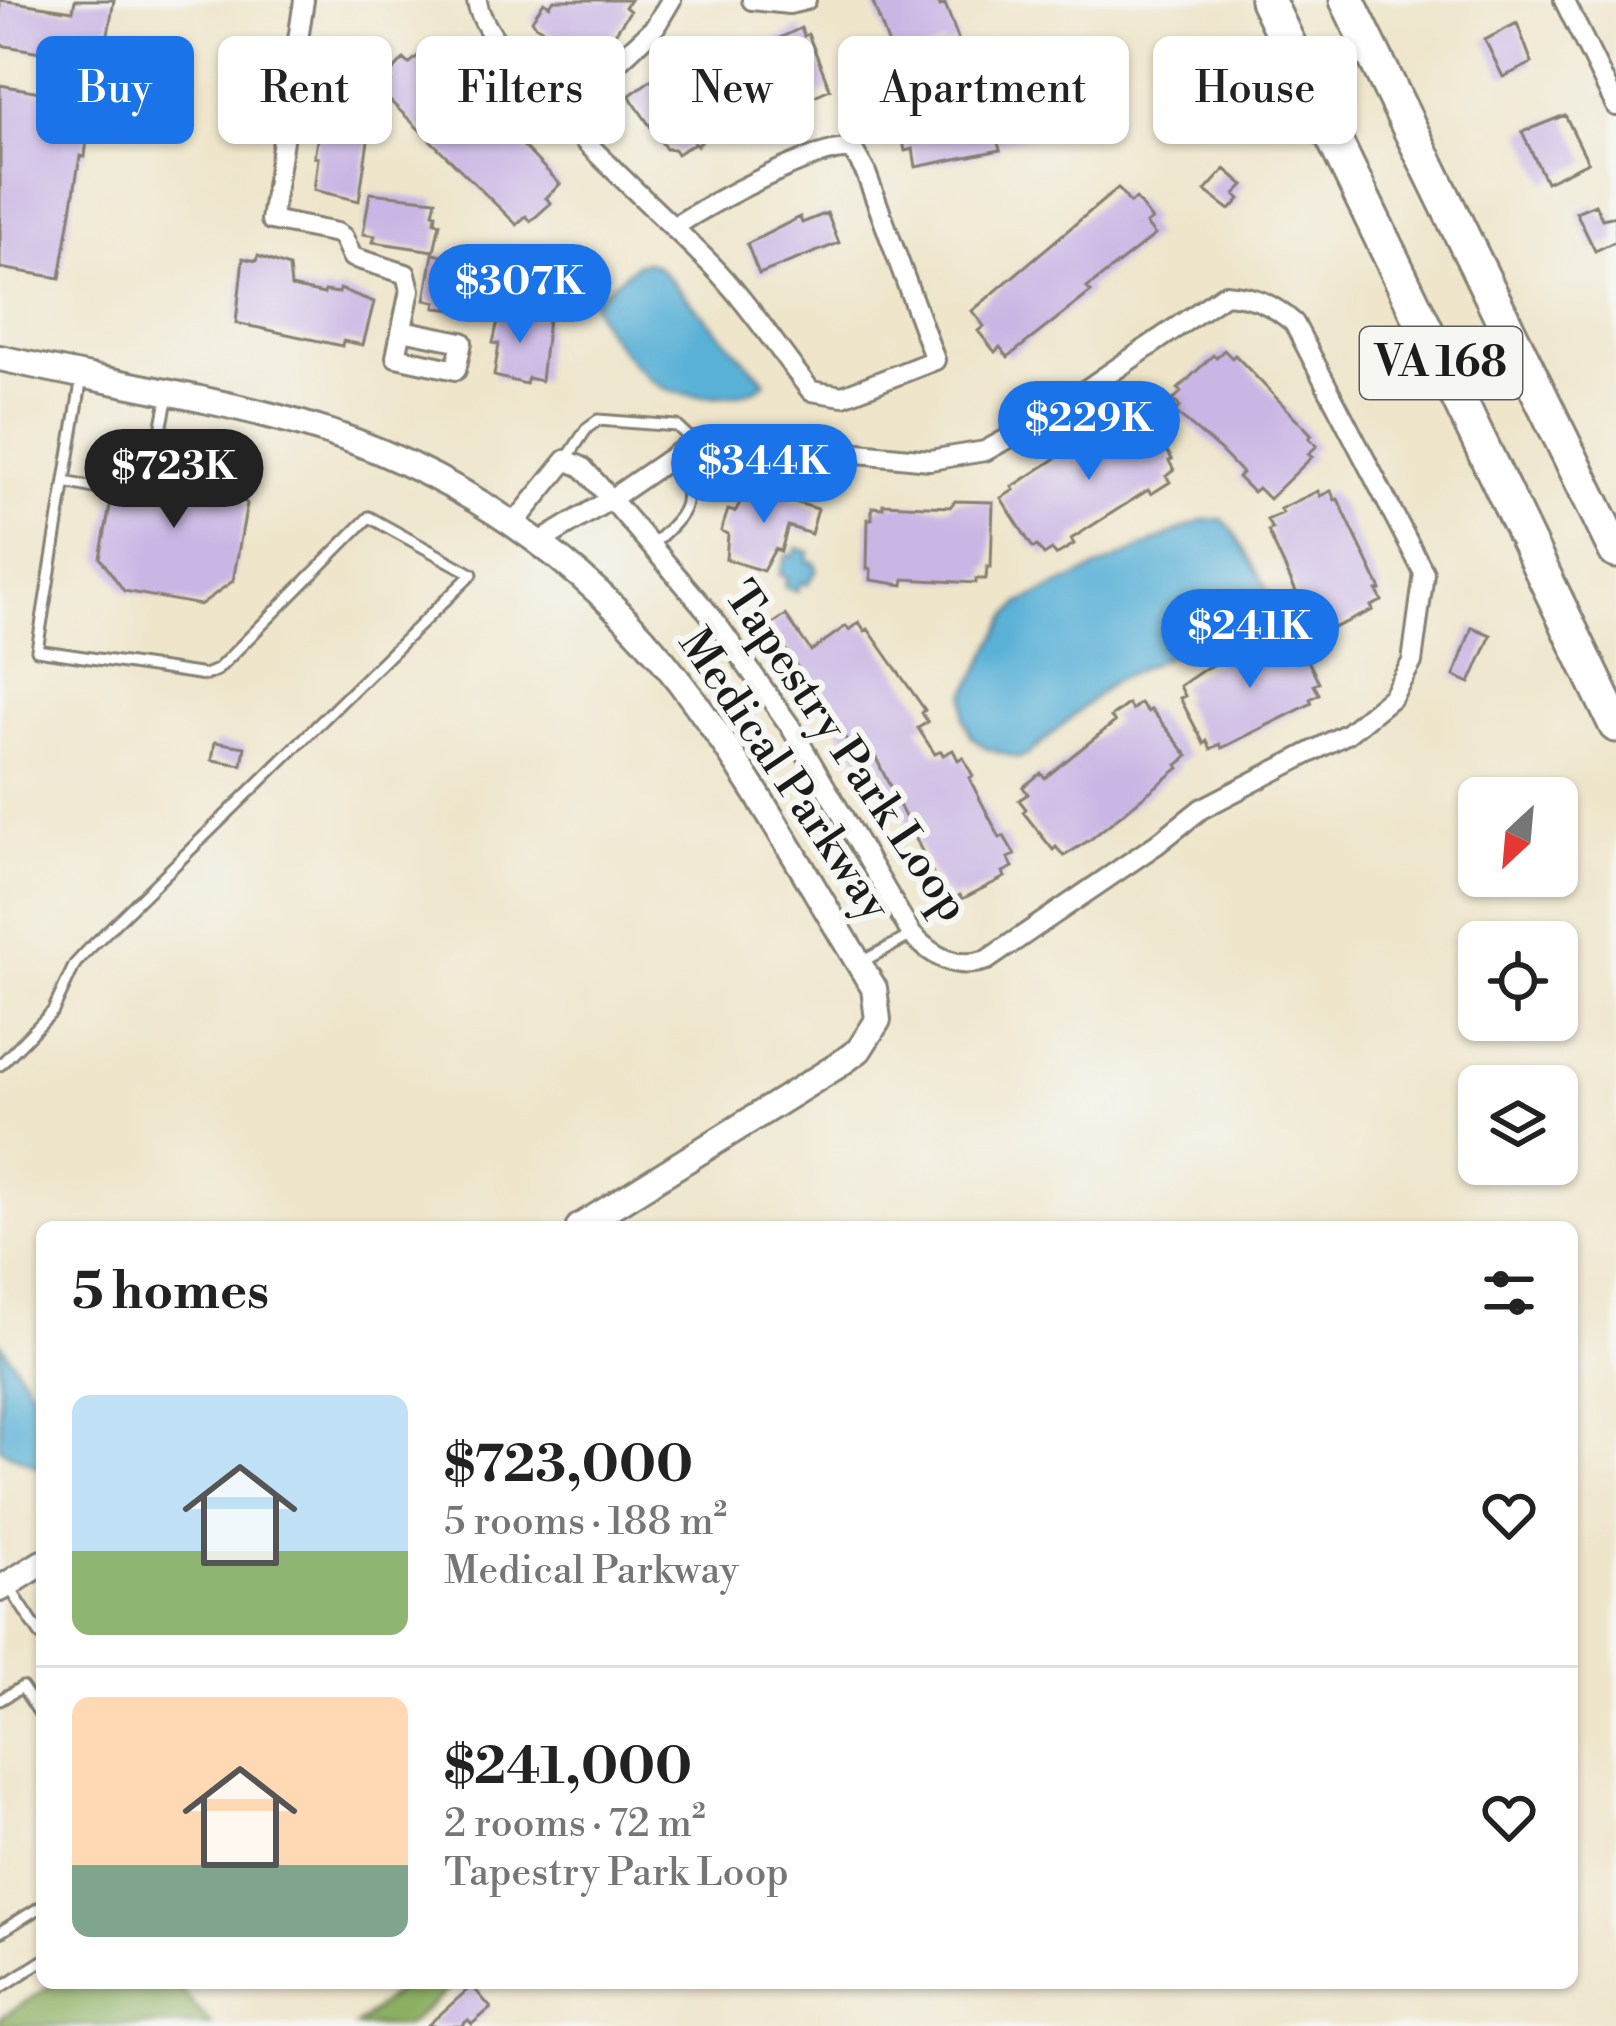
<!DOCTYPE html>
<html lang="en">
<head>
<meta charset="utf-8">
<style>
	body { margin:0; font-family:"Libre Bodoni",serif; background:#f2f2f2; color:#222; height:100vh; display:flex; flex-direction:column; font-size:45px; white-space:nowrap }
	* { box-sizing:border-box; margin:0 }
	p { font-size:39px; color:#767676 }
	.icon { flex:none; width:66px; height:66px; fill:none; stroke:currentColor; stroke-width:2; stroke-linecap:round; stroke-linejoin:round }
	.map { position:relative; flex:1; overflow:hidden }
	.side { position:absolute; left:36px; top:1221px; width:1542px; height:768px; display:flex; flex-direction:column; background:#fff; border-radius:18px; box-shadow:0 3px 9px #0004 }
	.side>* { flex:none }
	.top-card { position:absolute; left:36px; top:36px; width:1545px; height:108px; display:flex; gap:24px }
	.needle { width:78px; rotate:206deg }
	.tools { position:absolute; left:1458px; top:777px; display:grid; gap:24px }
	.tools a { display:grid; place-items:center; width:120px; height:120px; border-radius:18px; background:#fff; box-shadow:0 3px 9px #0004; font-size:60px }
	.price { position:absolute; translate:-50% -102px; padding:0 27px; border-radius:42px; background:#1a73e8; color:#fff; font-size:39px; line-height:78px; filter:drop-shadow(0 3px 6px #0008) }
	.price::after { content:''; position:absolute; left:50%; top:72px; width:36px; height:27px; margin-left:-18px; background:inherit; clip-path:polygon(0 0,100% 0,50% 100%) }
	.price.on { background:#222; color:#fff }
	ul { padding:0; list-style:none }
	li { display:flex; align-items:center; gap:36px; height:300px; padding:0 36px }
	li+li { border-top:3px solid #e0e0e0 }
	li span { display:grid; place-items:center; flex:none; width:336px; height:240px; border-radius:18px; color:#555 }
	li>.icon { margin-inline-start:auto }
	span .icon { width:144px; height:144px; fill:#fffc; stroke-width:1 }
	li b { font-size:51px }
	h2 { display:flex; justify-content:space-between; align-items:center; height:144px; padding:0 36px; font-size:51px }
	.tag { padding:0 42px; border-radius:18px; background:#fff; box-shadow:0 3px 9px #0004; font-size:42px; line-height:108px }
	.tag.on { background:#1a73e8; color:#fff }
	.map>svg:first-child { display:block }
	.forest { fill:#8daf62; stroke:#54663f; stroke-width:3 }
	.water { fill:#5ab1d7; stroke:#3b667a; stroke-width:3 }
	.building { fill:#c9b6e4 }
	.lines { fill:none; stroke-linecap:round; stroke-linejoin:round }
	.service-casing { stroke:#858073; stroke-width:15 }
	.minor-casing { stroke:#858073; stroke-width:24 }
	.tertiary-casing { stroke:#858073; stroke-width:30 }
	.motorway-casing { stroke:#858073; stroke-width:39 }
	.service { stroke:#fff; stroke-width:9 }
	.minor { stroke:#fff; stroke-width:18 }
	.tertiary { stroke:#fff; stroke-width:24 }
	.motorway { stroke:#fff; stroke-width:33 }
	.labels { text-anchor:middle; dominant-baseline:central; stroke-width:12; stroke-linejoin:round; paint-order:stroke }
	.shield { fill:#f6f6f2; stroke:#5d5d5c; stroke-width:3 }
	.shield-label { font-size:42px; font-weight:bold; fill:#1c1c1c }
	.street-label { font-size:45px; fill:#1c1c1c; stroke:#f6f6f2 }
</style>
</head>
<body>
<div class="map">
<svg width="1616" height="2026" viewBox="0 0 1616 2026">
	<rect width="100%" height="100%" fill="#f6f6f2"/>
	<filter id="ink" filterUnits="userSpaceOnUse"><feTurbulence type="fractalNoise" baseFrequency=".00833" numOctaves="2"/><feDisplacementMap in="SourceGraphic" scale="24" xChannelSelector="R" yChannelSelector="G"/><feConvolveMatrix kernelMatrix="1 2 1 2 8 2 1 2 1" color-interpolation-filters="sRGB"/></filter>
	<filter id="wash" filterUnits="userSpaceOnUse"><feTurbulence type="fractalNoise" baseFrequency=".004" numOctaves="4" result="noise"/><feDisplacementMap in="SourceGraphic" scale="48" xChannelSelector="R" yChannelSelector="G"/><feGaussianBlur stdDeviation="2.7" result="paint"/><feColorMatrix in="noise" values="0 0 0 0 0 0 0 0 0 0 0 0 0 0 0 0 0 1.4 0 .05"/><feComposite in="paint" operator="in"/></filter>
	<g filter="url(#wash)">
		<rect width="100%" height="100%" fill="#eee5ca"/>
		<path class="forest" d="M55 1983H175L212 2025 0 2026V2018Z
			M407 1983H456L406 2026H355Z"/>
		<path class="water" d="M648 262 658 267 766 382C746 401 689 399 664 388 643 379 593 322 593 300L638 263Z
			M1222 519 1232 529 1267 589 1269 599 1262 613 1112 682 1029 754 1019 758 987 749 972 737 964 719 965 695 1007 618 1021 603 1202 520Z
			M797 548 810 552 807 560 815 563 817 570 807 585 801 582 797 591 784 586 787 578 779 575 787 553 794 556Z
			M0 1342 42 1407V1469L0 1448Z"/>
		<g id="blocks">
			<path class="building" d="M0 0 73 11 75 0H114L103 63 0 45Z
				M554 0H630L625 7 630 11 596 62 535 25 532 20 544 2 550 6Z
				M872 0H938L940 6 945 4 959 41 944 46 943 43 896 64Z
				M1517 23 1532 63 1503 77 1485 40Z
				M801 28 804 36 808 34 830 89 767 117H759L750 103 722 121 697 146 695 143 677 154 674 149H666L632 100 630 95 684 56 709 89 712 87 720 97 743 81 734 62 739 57Z
				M423 51 483 113 487 109 560 184 546 198 551 203 531 221 526 216 517 225 381 92 391 82 386 78 404 59 409 64Z
				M1089 65 1091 77 1099 76 1104 101 1097 103 1101 122 998 143 1000 150 916 167 913 149 905 151 900 125 907 123 904 110 986 93 985 86Z
				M0 85 91 101 85 157 80 156 60 278 0 268Z
				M1565 115 1588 162 1546 182 1522 132Z
				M327 122 369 134 359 201 314 190 318 158 314 157 318 135 324 136Z
				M1225 169 1244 185 1235 194 1240 199 1230 210 1205 191Z
				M1118 188 1130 203 1136 199 1152 220 1146 224 1155 235 1087 288 1091 292 1008 357 1000 347 995 352 978 331 984 326 972 311Z
				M370 193 436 200 433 213 436 214 435 222 440 223 434 251 373 242 375 236 363 234Z
				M1595 204 1602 219 1616 216V241L1595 251 1576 212Z
				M827 213 839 243 759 274 747 244 800 217 802 223Z
				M433 254 498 265V289L501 290 497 314 435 308 436 302 425 300Z
				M258 256 289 267 291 287 324 294 325 291 339 293 340 289 374 302 363 345 343 341 342 346 236 323 243 258 256 261Z
				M501 307 548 319 541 381 528 378 526 384 494 376 499 344 493 343Z
				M1224 350 1232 358 1235 355 1312 435 1309 438 1317 446 1308 454 1312 457 1269 499 1258 488 1253 492 1238 477 1242 473 1220 450 1175 412 1180 407 1173 400 1181 392 1178 389 1213 355 1216 358Z
				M1137 411 1142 420 1146 418 1172 459 1169 461 1174 470 1166 476 1170 482 1151 494 1148 490 1071 539 1074 544 1056 555 1052 550 1044 555 1037 546 1033 548 1001 498 1014 490 1012 487 1107 425Z
				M138 457 146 458 148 466 154 469 164 461 224 472 247 504 233 581 200 605 124 591 100 558 111 501 119 499 122 493 115 483 117 473Z
				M749 486 793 495 791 501 818 509 811 534 788 526 781 551 775 549 763 571 726 559 728 534 721 531 728 510 735 512Z
				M1318 491 1320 496 1331 491 1335 500 1338 499 1381 590 1377 591 1382 601 1371 606 1373 610 1331 629 1329 625 1314 631 1268 531 1272 529 1267 520 1283 513 1280 509Z
				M955 501 993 502 991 567H987L986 579H976V583L904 579 903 585 871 580V569H867L868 519H872V507L883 508V504L950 507Z
				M786 615 811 651 846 626 849 630 859 622 865 631 868 629 925 710 922 713 928 722 918 728 935 754 941 751 943 755 953 750 958 760 963 757 973 776 969 778 1000 838 1004 836 1015 855 1008 858 1013 867 1003 872 1005 877 962 899 960 895 950 900 945 891 942 892 876 758 868 764 862 755 858 757 770 626Z
				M1472 627 1491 635 1470 683 1454 676Z
				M1292 630 1319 682 1314 685 1319 694 1310 699 1312 703 1222 748 1220 744 1211 749 1207 741 1204 744 1180 698 1185 696 1180 686 1206 668Z
				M1140 703 1148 712 1151 709 1188 756 1177 765 1179 768 1091 839 1064 856 1056 847 1053 850 1023 812 1026 809 1019 800 1028 794 1023 787 1041 773 1045 778 1072 756 1115 722 1111 717 1128 704 1132 710Z
				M215 742 245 747 242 765 212 760Z
				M472 1986 491 2008 472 2024 468 2020 461 2026H427Z"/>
		</g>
	</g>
	<g filter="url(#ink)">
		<use href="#blocks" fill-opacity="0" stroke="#858073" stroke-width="3"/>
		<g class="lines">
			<defs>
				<path id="service" d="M155 460 168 395
					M566 460 587 428 598 420 677 426 694 442
					M65 482 113 492
					M651 546C688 511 697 505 674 456
					M863 961 912 935
					M0 1065 53 1011 75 964 88 950 472 574 369 517 217 670 205 675 37 650 82 377
					M9 1587 42 1637
					M0 1700 22 1687 42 1717
					M0 1932 42 1906
					M0 1988 42 1961"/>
				<path id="minor" d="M304 0 271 220 337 233 343 237 352 257 406 274 410 290 396 357 456 370 462 342 402 330
					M477 0C480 56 674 223 720 274 754 311 780 352 811 391L843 396 935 360 866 173 853 150C822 141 705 207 675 226
					M752 0 789 4 806 0
					M1564 0 1616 106
					M593 85 655 27 671 0
					M1225 294C1254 296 1272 304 1294 323L1424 573 1412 662 1392 697 1348 733 1201 809 1157 844 987 960C955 970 934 957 912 935L790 726 712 617 611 499 694 442 787 446 930 460 985 451 1045 418Z
					M514 524 566 460 582 467 611 499 540 542"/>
				<path id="tertiary" d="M0 358C100 381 204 396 302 424 450 467 586 559 679 681 753 777 810 885 874 988L878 1020 859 1050 837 1066 579 1227
					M0 1589 42 1563"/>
				<path id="motorway" d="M1267 0 1616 725
					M1347 0 1616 551"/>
			</defs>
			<use href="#service" class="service-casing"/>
			<use href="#minor" class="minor-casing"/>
			<use href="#tertiary" class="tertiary-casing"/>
			<use href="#motorway" class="motorway-casing"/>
			<use href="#service" class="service"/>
			<use href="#minor" class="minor"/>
			<use href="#tertiary" class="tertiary"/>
			<use href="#motorway" class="motorway"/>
		</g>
	</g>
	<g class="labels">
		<rect class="shield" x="1360" y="327" width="162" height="72" rx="9"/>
		<g class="shield-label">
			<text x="1441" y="363">VA 168</text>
		</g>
		<g class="street-label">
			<text transform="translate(846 752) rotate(56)">Tapestry Park Loop</text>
			<text transform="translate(784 775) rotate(56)">Medical Parkway</text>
		</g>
	</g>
</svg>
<div class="tools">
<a><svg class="needle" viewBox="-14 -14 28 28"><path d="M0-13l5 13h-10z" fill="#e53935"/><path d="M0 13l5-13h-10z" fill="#767676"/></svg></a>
<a><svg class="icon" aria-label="locate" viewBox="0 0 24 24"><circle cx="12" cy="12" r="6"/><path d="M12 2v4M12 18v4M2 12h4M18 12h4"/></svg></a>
<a><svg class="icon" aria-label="layers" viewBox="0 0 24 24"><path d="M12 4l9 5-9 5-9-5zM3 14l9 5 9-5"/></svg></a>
</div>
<b class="price" style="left:520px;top:346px">$307K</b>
<b class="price" style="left:1089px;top:483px">$229K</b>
<b class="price" style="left:764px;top:526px">$344K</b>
<b class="price on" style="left:174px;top:531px">$723K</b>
<b class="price" style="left:1250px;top:691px">$241K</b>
<div class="top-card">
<a class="tag on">Buy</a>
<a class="tag">Rent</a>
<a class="tag">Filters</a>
<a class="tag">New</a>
<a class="tag">Apartment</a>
<a class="tag">House</a>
</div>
<section class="side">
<h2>5 homes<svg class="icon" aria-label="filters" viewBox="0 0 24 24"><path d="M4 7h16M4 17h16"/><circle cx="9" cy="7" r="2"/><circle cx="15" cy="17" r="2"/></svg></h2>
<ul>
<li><span style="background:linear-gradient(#bfe0f5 65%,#8fb573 0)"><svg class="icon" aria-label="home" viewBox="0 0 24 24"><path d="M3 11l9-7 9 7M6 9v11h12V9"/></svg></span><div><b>$723,000</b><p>5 rooms · 188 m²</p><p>Medical Parkway</p></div><svg class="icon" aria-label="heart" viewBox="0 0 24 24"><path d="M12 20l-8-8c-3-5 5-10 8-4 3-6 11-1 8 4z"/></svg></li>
<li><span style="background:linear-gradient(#ffd9b3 70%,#7fa58c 0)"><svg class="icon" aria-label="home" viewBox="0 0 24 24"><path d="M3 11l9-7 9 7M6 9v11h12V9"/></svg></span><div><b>$241,000</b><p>2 rooms · 72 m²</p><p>Tapestry Park Loop</p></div><svg class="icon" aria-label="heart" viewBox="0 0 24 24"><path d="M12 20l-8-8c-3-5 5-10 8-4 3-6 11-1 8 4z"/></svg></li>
</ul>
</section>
</div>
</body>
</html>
